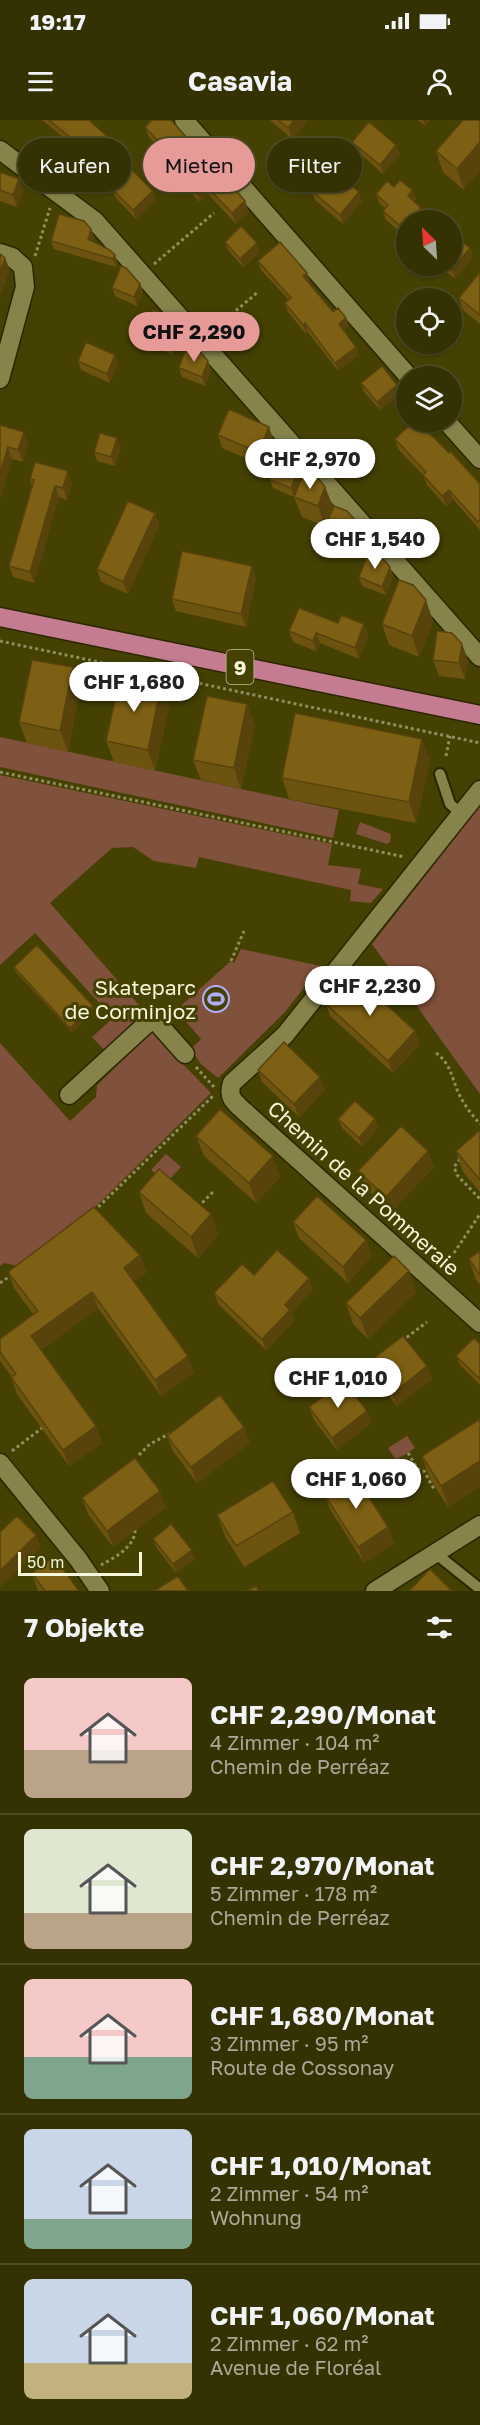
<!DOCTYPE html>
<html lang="de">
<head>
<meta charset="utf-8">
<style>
	body { margin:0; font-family:"Golos Text",sans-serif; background:#3c390c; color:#f1f3f6; height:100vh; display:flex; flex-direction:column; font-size:22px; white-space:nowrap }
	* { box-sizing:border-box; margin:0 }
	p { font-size:20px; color:#a9a999 }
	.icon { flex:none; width:33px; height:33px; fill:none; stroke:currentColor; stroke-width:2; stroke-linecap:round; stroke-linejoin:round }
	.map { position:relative; height:1471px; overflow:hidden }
	.panel { display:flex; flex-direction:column; background:#343102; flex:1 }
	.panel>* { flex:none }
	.hud { position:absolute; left:18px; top:18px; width:444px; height:54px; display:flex; gap:12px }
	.needle { width:39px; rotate:335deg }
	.controls { position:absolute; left:396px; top:90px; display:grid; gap:12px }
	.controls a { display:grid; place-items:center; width:66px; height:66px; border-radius:50%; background:#343102; box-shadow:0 2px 4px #0004,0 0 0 2px #4e4c24; font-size:30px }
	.scale { position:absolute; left:18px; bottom:15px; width:124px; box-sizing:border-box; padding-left:6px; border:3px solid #f7f6d9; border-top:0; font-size:16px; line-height:21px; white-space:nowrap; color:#f7f6d9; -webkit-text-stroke:4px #454103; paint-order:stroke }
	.price { position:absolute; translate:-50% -51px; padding:0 14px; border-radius:21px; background:#fff; color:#222; font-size:20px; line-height:39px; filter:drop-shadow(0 2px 3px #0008) }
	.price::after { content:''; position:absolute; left:50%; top:36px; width:18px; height:14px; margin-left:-9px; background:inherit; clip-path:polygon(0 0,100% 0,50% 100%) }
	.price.current { background:#e69b98; color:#111 }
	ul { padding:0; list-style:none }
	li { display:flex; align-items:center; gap:18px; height:150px; padding:0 24px }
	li+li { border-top:2px solid #4e4c24 }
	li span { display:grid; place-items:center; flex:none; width:168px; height:120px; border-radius:9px; color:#555 }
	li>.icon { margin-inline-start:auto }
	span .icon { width:72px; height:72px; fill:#fffc; stroke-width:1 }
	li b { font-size:26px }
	h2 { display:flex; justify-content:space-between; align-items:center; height:72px; padding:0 24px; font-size:26px }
	.chip { padding:0 21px; border-radius:27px; background:#343102; box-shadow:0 2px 4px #0004,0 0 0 2px #4e4c24; font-size:21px; line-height:54px }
	.chip.current { background:#e69b98; color:#111 }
	.status { display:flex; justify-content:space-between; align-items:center; height:42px; padding:0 30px; background:#343102; direction:ltr }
	.status svg { height:16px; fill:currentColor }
	header { display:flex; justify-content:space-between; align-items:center; height:78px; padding:0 24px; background:#343102; font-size:27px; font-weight:700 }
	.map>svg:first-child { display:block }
	.green { fill:#80513b }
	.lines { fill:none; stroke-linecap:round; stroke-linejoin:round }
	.lane-casing { stroke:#2a2700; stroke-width:14 }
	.street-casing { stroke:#2a2700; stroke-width:21 }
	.primary-casing { stroke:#2a2700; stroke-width:21 }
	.path { stroke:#908e5e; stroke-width:3; stroke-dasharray:3 3; stroke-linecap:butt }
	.lane { stroke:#86834b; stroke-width:10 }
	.street { stroke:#86834b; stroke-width:18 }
	.primary { stroke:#c57c90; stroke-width:18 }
	.wall { fill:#6c5310 }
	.shaded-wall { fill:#58430d }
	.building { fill:#7d6013; stroke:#58430d; stroke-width:1.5 }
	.labels { text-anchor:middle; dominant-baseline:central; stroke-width:6; stroke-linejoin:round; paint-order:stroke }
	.shield { fill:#454103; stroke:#c2c099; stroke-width:1.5 }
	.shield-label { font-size:20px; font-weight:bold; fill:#f7f6d9 }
	.poi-label { font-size:21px; fill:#f7f6d9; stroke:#454103; text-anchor:end }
	.street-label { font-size:21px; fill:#f7f6d9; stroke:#454103 }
</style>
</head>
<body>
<div class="status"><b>19:17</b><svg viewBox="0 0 49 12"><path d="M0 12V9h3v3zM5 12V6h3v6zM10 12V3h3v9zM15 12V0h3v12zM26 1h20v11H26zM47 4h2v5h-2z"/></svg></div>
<header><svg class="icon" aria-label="menu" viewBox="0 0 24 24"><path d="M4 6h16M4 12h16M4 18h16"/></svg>Casavia<svg class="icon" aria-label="person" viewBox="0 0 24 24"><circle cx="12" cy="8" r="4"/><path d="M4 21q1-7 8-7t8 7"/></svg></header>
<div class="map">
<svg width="480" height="1471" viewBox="0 0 480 1471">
	<rect width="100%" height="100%" fill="#454103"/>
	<path class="green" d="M0 617 339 690 333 718 0 647Z
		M0 655 332 724 328 745 361 749 358 764 383 769 371 783 350 781 351 770 199 737 196 748 154 741 133 727 112 728 50 783 145 892 143 900 105 931 92 917 113 898 35 813 0 845Z
		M480 686V974L372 824Z
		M360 702 391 714 390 722 387 724 356 714Z
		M241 829 321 846 284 893 218 958 201 944 191 929 201 919 176 890 231 841 234 843Z
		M152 912 211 973 79 1103 18 1146 4 1143 0 1146V923L70 1001 96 977 97 965Z
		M166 1034 181 1047 166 1063 151 1050Z
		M407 1316 415 1328 396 1340 388 1328Z"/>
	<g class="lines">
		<defs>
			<path id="lane" d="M440 654 450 684 463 695
				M435 1433 480 1469"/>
			<path id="street" d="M184 0 408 256
				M0 30 95 101 480 537
				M0 133 12 137 23 147 25 167 0 259
				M447 302 480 339
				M480 670 285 915 232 963C227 977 234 982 244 991L480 1203
				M69 975 153 898 185 934
				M0 1343 78 1439 100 1471
				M375 1471 480 1405"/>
			<path id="primary" d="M0 497 480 595"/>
		</defs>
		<use href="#lane" class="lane-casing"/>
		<use href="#street" class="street-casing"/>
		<use href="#primary" class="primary-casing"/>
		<path class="path" d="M35 136 50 88
			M154 144 214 93
			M213 210 258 172
			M0 521 480 623
			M446 636 450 616
			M0 652 405 737
			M231 841 244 811
			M436 933C452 944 452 961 460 976 465 986 473 996 480 1004
			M196 947 214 967
			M460 1039 454 1047 457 1055 480 1079
			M198 1087 213 1072
			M94 1091 214 975
			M444 1148 480 1094
			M0 1163 13 1154
			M402 1221 427 1202
			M345 1265 371 1245
			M12 1331 42 1308
			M408 1333 418 1349 424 1351 435 1371
			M139 1335 150 1324 169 1314
			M101 1445C114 1438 135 1427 135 1410"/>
		<use href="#lane" class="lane"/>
		<use href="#street" class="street"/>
		<use href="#primary" class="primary"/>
	</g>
	<path class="wall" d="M42 0H89L116 30 96 52 71 30 68 21Z
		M270 0H308L292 19Z
		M418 0H430L425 6Z
		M463 0 464 70 443 52 436 31Z
		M145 7 249 92 236 104 208 74 200 82 191 73 187 62 189 60 149 17Z
		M352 22 396 25 400 34 383 54 356 30Z
		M0 52 19 59 23 71 17 87 0 81Z
		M394 67 412 70 416 79 414 81 425 97 421 100H406V117L386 100 383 91 385 88 379 83 376 74Z
		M112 69 156 80 136 99 116 78Z
		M312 71 362 81 343 104 315 80Z
		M94 117 93 121 115 135 118 144 116 147 54 129 51 121Z
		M225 122 260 132 243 147 228 130Z
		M470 128 473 137 455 159 439 146H452Z
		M258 141 310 161 309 162 333 192 349 206 344 210 359 235 338 251 308 212 306 214 288 192 285 183 289 180 261 150Z
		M480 152V204L463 190 459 178Z
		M140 164 143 172 137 186 115 176 112 168Z
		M143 215 181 216 173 235 147 223Z
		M115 235 118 243 110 263 81 250 78 241Z
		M179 248 211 250 205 266 182 257Z
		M361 263 401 273 380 290 364 272Z
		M0 305 28 323 23 342 12 339 0 379Z
		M269 307 273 320 262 345 222 328 218 315Z
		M395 319 449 333 480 364V410L453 379 446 386 427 365 423 355 398 329Z
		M121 327 115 346 97 341 94 332Z
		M300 345 294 377 273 368 270 360Z
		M30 359 72 363 67 380 59 377 34 463 13 457 9 446 32 366Z
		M325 367 333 387 362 421 355 439 332 430 324 410 325 406 302 397 294 377Z
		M155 393 159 406 128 474 101 462 97 449Z
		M390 447 393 456 386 475 362 466 359 457Z
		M256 458 246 507 176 491 172 479Z
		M433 501 419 537 389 525 382 504Z
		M338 503 364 504 368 515 359 539 320 523 316 531 293 522 289 511Z
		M433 540H468L465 559 439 556Z
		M161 565 169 586 155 651 114 642 106 621Z
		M80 568 68 632 27 623 19 602Z
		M255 605 241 669 201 660 193 640Z
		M430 640 416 703 289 679 282 658Z
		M14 847 93 886 95 891 72 912 15 851Z
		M326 884 415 911 420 924 393 953 330 896Z
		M258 950 325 970 299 997 262 962Z
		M338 999H375L378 1008 362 1027 342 1008Z
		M480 1010V1072L463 1052 456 1031Z
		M196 1016 280 1057 256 1083 204 1036Z
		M434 1047 391 1092 364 1067 358 1051Z
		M139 1072 211 1094 218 1115 198 1138 146 1093Z
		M293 1102 366 1120 372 1136 348 1163 299 1118Z
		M480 1131V1165L476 1160 469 1139Z
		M8 1152H147L134 1161 194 1253 161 1276 98 1188 41 1230 96 1306 102 1323 69 1346 17 1274 11 1257H12L0 1241V1219L33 1194 14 1168Z
		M254 1155 313 1169 291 1193 294 1201 266 1230 218 1184 214 1173Z
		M416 1172 368 1219 353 1204 346 1183Z
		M480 1224V1265L460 1245 456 1236Z
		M368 1243 432 1259 397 1286 373 1255Z
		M309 1287 367 1291 371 1303 337 1330 314 1300Z
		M480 1299V1367L448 1387 429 1357 422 1336Z
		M167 1316 250 1323 197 1363 173 1331Z
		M324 1374 388 1407 394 1423 364 1443 330 1389Z
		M82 1378 166 1387 113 1427 88 1394Z
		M293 1392 300 1413 244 1447 225 1416 217 1395Z
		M153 1419 195 1439 176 1453 156 1427Z
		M32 1453 79 1471H38Z"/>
	<path class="shaded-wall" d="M294 0H308L292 19 288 8Z
		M423 0H430L425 6Z
		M112 21 116 30 96 52 92 43Z
		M480 22V51L464 70 457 49Z
		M396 25 400 34 383 54 380 45Z
		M19 59 23 71 17 87 13 75Z
		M204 64 208 74 200 82 196 71Z
		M412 70 416 79 411 85 408 76Z
		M153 71 156 80 136 99 133 90Z
		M359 72 362 81 343 104 340 95Z
		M245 81 249 92 236 104 232 93Z
		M421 88 425 97 421 100H411Z
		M406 105V116L404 109Z
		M91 109 94 117 91 127 88 119Z
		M257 123 260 132 243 147 240 139Z
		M470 128 473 137 455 159 452 150Z
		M115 135 118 144 116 147 113 139Z
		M5 138 10 150 0 177V153Z
		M307 153 310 161 306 164 303 156Z
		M140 164 143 172 137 186 134 177Z
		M346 198 349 206 342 212 339 204Z
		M305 203 308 212 306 214 303 205Z
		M178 207 181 216 173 235 170 226Z
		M356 227 359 235 338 251 335 243Z
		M115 235 118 243 110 263 107 254Z
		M208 241 211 250 205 266 202 257Z
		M397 265 401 273 380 290 377 282Z
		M269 307 273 320 262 345 258 332Z
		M24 312 28 323 23 342 18 330Z
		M117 318 121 327 115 346 111 337Z
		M8 327 12 339 0 379V353Z
		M300 345 303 354 294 377 291 368Z
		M68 351 72 363 67 380 63 368Z
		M55 366 59 377 34 463 30 452Z
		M325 367 333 387 325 407 318 386Z
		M449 370 453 379 446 386 442 376Z
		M155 393 159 406 128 474 123 462Z
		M355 400 362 421 355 439 347 419Z
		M252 446 256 458 246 507 241 494Z
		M390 447 393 456 386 475 382 467Z
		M426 480 433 501 419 537 412 516Z
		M364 504 368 515 359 539 355 528Z
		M316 513 320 523 316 531 313 521Z
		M462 524 468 540 465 559 459 543Z
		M73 547 80 568 68 632 60 611Z
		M161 565 169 586 155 651 148 630Z
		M247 584 255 605 241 669 234 648Z
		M422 619 430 640 416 703 409 682Z
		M93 886 95 891 72 912 70 908Z
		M415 911 420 924 393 953 388 941Z
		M320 957 325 970 299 997 294 984Z
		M375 999 378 1008 362 1027 359 1018Z
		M428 1031 434 1047 391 1092 386 1077Z
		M273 1036 280 1057 256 1083 249 1063Z
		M211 1094 218 1115 198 1138 191 1117Z
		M366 1120 372 1136 348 1163 343 1147Z
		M140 1135 147 1152 130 1164 124 1148Z
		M409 1151 416 1172 368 1219 360 1198Z
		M309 1158 313 1169 291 1193 294 1201 266 1230 262 1219 285 1185Z
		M92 1172 98 1188 37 1233 31 1216Z
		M188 1236 194 1253 161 1276 155 1260Z
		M427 1246 432 1259 397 1286 392 1274Z
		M367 1291 371 1303 337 1330 332 1318Z
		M96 1306 102 1323 69 1346 63 1330Z
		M244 1307 250 1323 197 1363 191 1347Z
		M480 1341V1367L448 1387 441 1366Z
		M160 1371 166 1387 113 1427 107 1411Z
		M388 1407 394 1423 364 1443 358 1427Z
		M36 1415 41 1428 0 1468V1451Z
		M192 1430 195 1439 176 1453 173 1444Z"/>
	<path class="building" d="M49 0H89L112 21 92 43 68 21 71 18Z
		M152 0H171L208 42 210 40 245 81 232 93 204 64 196 71 187 62 192 57 145 7Z
		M278 0H294L288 8Z
		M463 0H480V22L457 49 436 31Z
		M369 2 396 25 380 45 352 22Z
		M331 48 359 72 340 95 312 71Z
		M132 50 153 71 133 90 112 69Z
		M0 52 19 59 13 75 0 70Z
		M400 60 412 70 408 76 421 88 411 100H406V105L404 109 383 91 388 85 376 74 387 61 394 67Z
		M59 94 84 101 91 109 88 119 110 130 115 135 113 139 51 121Z
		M241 106 257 123 240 139 225 122Z
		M452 114 470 128 452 150 447 146H452Z
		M280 122 307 153 303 156 333 192 338 188 346 198 339 204 356 227 335 243 305 203 303 205 285 183 291 178 258 141Z
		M0 134 5 138 0 153Z
		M121 146 126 148 140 164 134 177 112 168Z
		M480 152V195L459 178Z
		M153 190 169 196 178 207 170 226 143 215Z
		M86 222 115 235 107 254 78 241Z
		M186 228 201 233 208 241 202 257 179 248Z
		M382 246 397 265 377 282 361 263Z
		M229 289 269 307 258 332 218 315Z
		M413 302H418L449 333 450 331 480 364V400L478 402 449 370 442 376 423 355 426 352 395 319Z
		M0 305 24 312 18 330 8 327 0 353Z
		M100 313 117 318 111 337 94 332Z
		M280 333 295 339 300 345 291 368 270 360Z
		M35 342 68 351 63 368 55 366 30 452 9 446 34 360 30 359Z
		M304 353 318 358 325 367 318 386 294 377Z
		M128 381 155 393 123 462 97 449Z
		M334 386 347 391 355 400 347 419 324 410Z
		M182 431 252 446 241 494 172 479Z
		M368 434 384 440 390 447 382 467 359 457Z
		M399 460 413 465 426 480 412 516 382 504Z
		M299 488 338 503 341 495 364 504 355 528 316 513 313 521 289 511Z
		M437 511 452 513 462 524 459 543 433 540Z
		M32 540 73 547 60 611 19 602Z
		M120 557 161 565 148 630 106 621Z
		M207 576 247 584 234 648 193 640Z
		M295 593 422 619 409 682 282 658Z
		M37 825 93 886 70 908 14 847Z
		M353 854 415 911 388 941 326 884Z
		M284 922 320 957 294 984 258 950Z
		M355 981 375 999 359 1018 338 999Z
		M220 989 273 1036 249 1063 196 1016Z
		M401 1006 428 1031 386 1077 358 1051Z
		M480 1010V1060L456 1031Z
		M159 1049 211 1094 191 1117 139 1072Z
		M317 1076 366 1120 343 1147 293 1102Z
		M94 1087 140 1135 124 1148 188 1236 155 1260 92 1172 31 1216 96 1306 63 1330 11 1257 16 1254 0 1232V1219L38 1191 8 1152Z
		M277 1130 309 1158 285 1185 290 1190 262 1219 214 1173 242 1144 254 1155Z
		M480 1131V1155L469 1139Z
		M394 1136 409 1151 360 1198 346 1183Z
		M403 1216 427 1246 392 1274 368 1243Z
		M474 1218 480 1224V1259L456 1236Z
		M344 1261 367 1291 332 1318 309 1287Z
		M220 1275 244 1307 191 1347 167 1316Z
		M480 1299V1341L441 1366 422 1336Z
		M135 1338 160 1371 107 1411 82 1378Z
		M354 1354 388 1407 358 1427 324 1374Z
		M273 1361 293 1392 236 1426 217 1395Z
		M17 1396 36 1415 0 1451V1412Z
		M171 1404 192 1430 173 1444 153 1419Z
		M54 1437 79 1471H45L32 1453Z
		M430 1449 452 1471H409Z
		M178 1456 188 1471H154Z
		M256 1466 259 1471H247Z"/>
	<defs>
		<symbol id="stadium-ring" viewBox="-11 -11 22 22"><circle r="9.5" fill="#454103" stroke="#b1adfa" stroke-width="1.5"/><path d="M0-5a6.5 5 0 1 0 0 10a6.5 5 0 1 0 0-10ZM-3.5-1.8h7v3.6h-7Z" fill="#b1adfa"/></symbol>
	</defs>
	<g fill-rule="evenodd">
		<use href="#stadium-ring" x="201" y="864" width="30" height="30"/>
	</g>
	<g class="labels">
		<rect class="shield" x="226.5" y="530" width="27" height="34" rx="4.5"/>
		<g class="shield-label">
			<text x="240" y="547">9</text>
		</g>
		<g class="poi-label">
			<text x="196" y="867">Skateparc<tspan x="196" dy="24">de Corminjoz</tspan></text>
		</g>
		<g class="street-label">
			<text transform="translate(364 1068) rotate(42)">Chemin de la Pommeraie</text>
		</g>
	</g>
</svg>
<div class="controls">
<a><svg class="needle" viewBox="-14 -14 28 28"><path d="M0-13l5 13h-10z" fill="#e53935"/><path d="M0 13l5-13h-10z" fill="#a9a999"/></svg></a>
<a><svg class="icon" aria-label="locate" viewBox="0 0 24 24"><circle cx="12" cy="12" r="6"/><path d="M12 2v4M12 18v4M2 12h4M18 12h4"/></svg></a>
<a><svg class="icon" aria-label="layers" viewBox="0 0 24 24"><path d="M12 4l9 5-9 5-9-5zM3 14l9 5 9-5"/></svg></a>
</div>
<div class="scale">50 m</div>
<b class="price current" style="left:194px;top:243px">CHF 2,290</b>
<b class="price" style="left:310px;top:370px">CHF 2,970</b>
<b class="price" style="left:375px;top:450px">CHF 1,540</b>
<b class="price" style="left:134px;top:593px">CHF 1,680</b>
<b class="price" style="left:370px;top:897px">CHF 2,230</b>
<b class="price" style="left:338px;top:1289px">CHF 1,010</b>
<b class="price" style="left:356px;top:1390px">CHF 1,060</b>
<div class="hud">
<a class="chip">Kaufen</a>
<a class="chip current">Mieten</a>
<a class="chip">Filter</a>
</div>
</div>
<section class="panel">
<h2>7 Objekte<svg class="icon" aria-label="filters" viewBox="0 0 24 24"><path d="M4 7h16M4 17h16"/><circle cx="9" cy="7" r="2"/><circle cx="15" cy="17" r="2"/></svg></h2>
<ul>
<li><span style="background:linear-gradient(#f6c9c9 60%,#b9a48a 0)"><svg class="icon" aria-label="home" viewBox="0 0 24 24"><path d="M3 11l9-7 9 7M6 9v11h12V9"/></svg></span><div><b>CHF 2,290/Monat</b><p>4 Zimmer · 104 m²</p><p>Chemin de Perréaz</p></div></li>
<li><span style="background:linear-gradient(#dfe7d0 70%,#b9a48a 0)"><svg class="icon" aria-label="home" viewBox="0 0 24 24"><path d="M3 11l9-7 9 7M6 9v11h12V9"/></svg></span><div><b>CHF 2,970/Monat</b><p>5 Zimmer · 178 m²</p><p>Chemin de Perréaz</p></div></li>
<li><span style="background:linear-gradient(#f6c9c9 65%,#7fa58c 0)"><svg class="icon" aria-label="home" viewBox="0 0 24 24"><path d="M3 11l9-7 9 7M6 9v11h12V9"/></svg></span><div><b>CHF 1,680/Monat</b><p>3 Zimmer · 95 m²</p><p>Route de Cossonay</p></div></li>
<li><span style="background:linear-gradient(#c9d6e8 75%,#7fa58c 0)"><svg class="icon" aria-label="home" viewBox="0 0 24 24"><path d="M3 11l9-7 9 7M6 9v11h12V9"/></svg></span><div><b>CHF 1,010/Monat</b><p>2 Zimmer · 54 m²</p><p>Wohnung</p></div></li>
<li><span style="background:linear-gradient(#c9d6e8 70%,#c2b280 0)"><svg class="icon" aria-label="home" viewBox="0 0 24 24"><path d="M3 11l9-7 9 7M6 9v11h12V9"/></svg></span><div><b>CHF 1,060/Monat</b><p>2 Zimmer · 62 m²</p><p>Avenue de Floréal</p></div></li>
</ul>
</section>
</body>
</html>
